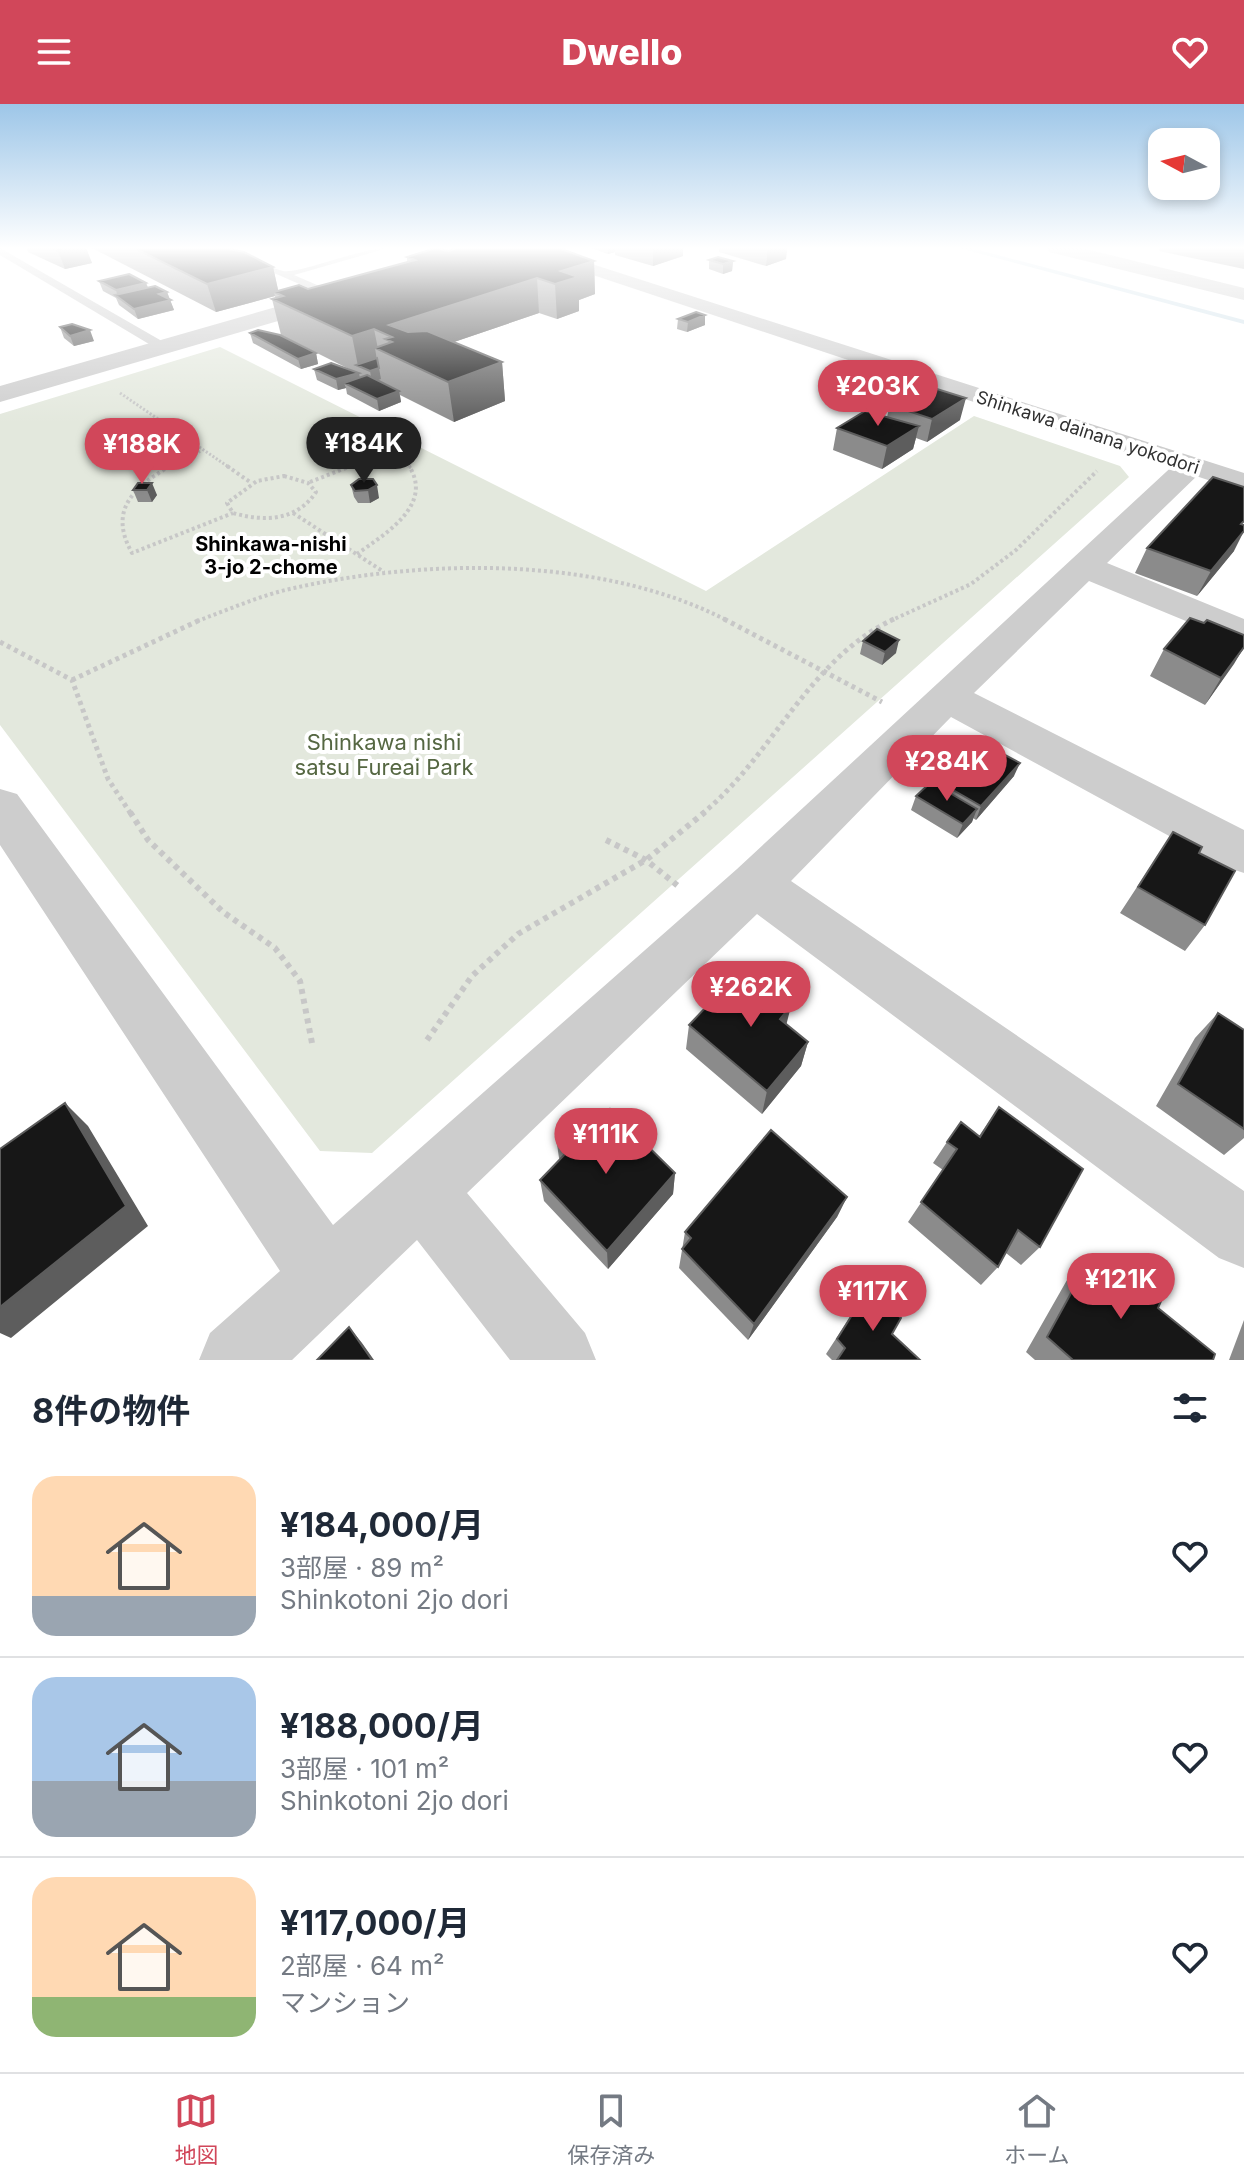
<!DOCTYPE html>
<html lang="ja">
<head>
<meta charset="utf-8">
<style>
	body { margin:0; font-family:Inter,"Noto Sans JP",sans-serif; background:#f6f6f7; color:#1f2937; height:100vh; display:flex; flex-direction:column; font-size:30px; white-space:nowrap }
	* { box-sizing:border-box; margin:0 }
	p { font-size:26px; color:#747a83 }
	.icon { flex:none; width:44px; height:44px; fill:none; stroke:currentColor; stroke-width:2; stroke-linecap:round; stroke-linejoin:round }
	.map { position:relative; height:1256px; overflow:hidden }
	.side { display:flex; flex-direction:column; background:#fff; flex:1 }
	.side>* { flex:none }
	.needle { width:52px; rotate:277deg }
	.fabs { position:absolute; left:1148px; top:24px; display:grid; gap:16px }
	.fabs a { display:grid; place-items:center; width:72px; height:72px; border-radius:16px; background:#fff; box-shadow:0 4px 12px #0003; font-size:40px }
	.price { position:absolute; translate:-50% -68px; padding:0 18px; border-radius:28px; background:#d1475a; color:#fff; font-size:26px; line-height:52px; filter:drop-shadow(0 2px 4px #0008) }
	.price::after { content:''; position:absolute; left:50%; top:48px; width:24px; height:18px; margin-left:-12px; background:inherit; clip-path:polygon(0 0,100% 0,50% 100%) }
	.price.current { background:#222; color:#fff }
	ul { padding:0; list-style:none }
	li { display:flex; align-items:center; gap:24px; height:200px; padding:0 32px }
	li+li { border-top:2px solid #e0e1e3 }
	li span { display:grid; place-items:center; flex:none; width:224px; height:160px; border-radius:24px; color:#555 }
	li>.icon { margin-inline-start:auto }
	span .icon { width:96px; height:96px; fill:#fffc; stroke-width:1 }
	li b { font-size:34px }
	h2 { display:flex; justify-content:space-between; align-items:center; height:96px; padding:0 32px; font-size:34px }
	header { display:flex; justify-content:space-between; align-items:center; height:104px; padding:0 32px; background:#d1475a; color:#fff; font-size:36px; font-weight:800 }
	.tabs { display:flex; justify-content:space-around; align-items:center; height:112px; border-top:2px solid #e0e1e3; background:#fff; font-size:22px; color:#747a83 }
	.tabs a { display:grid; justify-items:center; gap:4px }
	.tabs .current { color:#d1475a }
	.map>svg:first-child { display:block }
	.green { fill:#e3e8dd }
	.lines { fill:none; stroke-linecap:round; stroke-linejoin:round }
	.stream { fill:#cee0e9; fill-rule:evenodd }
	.path-far3 { stroke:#c7c7c7; stroke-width:3; stroke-dasharray:2 2; stroke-linecap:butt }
	.path-far2 { stroke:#c7c7c7; stroke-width:4; stroke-dasharray:3 3; stroke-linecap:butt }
	.path-far1 { stroke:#c7c7c7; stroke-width:5; stroke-dasharray:4 4; stroke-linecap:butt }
	.path { stroke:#c7c7c7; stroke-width:6; stroke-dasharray:5 5; stroke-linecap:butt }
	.service { fill:#cdcdcd; fill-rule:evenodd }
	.minor { fill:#cdcdcd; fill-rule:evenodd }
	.tertiary { fill:#cdcdcd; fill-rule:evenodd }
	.wall { fill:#8b8b8b }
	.shaded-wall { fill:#5d5d5d }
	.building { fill:#171717; stroke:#5d5d5d; stroke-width:2 }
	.labels { text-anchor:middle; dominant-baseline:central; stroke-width:8; stroke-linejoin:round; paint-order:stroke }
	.far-street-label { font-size:18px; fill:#303030; stroke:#fff }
	.far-neighbourhood-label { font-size:20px; font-weight:bold; fill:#000; stroke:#fff }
	.park-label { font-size:22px; fill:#556742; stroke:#fff }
</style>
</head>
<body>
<header><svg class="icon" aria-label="menu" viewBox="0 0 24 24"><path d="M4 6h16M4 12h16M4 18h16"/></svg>Dwello<svg class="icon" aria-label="heart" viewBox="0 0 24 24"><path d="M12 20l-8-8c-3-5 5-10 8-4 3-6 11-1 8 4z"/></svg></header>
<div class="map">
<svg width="1244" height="1256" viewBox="0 0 1244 1256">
	<rect width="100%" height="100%" fill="#fff"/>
	<path class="green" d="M220 243 706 487 974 312 1120 362 1129 373 372 1049 320 1047 0 621V310Z"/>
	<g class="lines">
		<path class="stream" d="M959 144H971L1244 216V220Z"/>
		<path class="path-far3" d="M120 289 230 364
			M166 364 201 347
			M346 364 389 347 411 364"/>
		<path class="path-far2" d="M170 362C133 384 108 406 132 449L233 409
			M227 362 250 378
			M284 372 308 379 316 388C297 417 264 418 233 409L227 399 257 377Z
			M310 378 351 362
			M293 409 384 468
			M357 450C385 430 434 401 409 362
			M197 517C228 506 261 491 294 484 428 454 604 452 728 517
			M890 517 971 480 1016 446 1097 367"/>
		<path class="path-far1" d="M724 515 882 598
			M0 538 72 576 108 675 131 710
			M72 576 202 515
			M702 710C773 652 808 555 894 515"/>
		<path class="path" d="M130 708 148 736 223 808 275 844 300 877 312 939
			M606 736 646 756 678 782
			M427 936 472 872 518 830 646 756 705 708"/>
		<path class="service" d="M0 144 167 240 169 243 159 246 0 151Z
			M217 144C241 144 259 162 283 167 300 170 360 144 388 144L294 171 340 191 336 196Z"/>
		<path class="minor" d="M1047 144H1082L1244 184V196L1049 148Z
			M1190 353 1201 356 1205 362 1201 368 1107 459 1244 515V541L1089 477 974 589 1244 726V769L1226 763 951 613 791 777 1244 1087V1164L1219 1154 757 810 467 1089 585 1229 596 1256H510L417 1136 292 1256H199L210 1229 280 1167 0 741V685L17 690 333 1121 737 765 1179 356Z"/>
		<path class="tertiary" d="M512 144H542L1244 369V388Z
			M332 187 340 189 343 194 340 199 0 298V282Z"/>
	</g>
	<path class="wall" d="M27 144H86L92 159 65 165 28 148Z
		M92 144H225L273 163 278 186 308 185 407 158V153L448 147 594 157 595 190 579 196V207L557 215 539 209 454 238 502 258 505 297 454 318 400 291 401 298 379 307 347 290 346 284 338 286 317 276 314 265 357 269 281 231 272 195 275 194V192L216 208Z
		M591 144H683V152L653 162 615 151V148L608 150Z
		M719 144H787L786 155 766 162 719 148Z
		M1160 144H1244V165L1159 147Z
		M709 156 733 157 732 167 723 170 709 165Z
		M99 177 146 179 148 183 167 188 174 206 138 215 119 201 116 194 103 187Z
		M705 211V221L687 228 677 225 678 215Z
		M60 223 94 237 74 242 64 234Z
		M250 229 316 249 318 260 301 265 253 239Z
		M890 301 960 316 927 338 916 334 913 345 882 365 833 346 837 324 887 313Z
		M359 375 379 394 370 399H358L354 393 351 381Z
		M138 379 157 391 152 398H138L133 386Z
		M1147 444 1234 447 1197 492 1135 469Z
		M1204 519 1244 531V544L1205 601 1150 572 1164 545Z
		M863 537 896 549 882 561 860 550Z
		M1014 672 976 716 973 714 972 718 957 734 911 706 916 692 933 679 934 675Z
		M1173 728 1199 749 1205 821 1185 847 1120 809Z
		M1218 909 1244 926V1034L1224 1051 1156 1002 1195 934Z
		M786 920 808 938 801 962 762 1010 686 945 689 921Z
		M999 1003 1040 1143 1021 1161 1006 1149 998 1163 981 1181 908 1118 943 1066 933 1059 947 1038 979 1032Z
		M591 1025 675 1069 673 1090 608 1165 544 1097 540 1076 560 1056 559 1054 556 1033Z
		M847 1093 837 1113 748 1236 679 1164 685 1128Z
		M1092 1151 1116 1170 1127 1161 1158 1204 1213 1256H1035L1026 1248 1071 1169Z
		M869 1184 892 1230 920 1256H832L826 1250Z
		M1244 1216V1256H1229Z"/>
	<path class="shaded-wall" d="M70 144H86L92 159 65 165 58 147Z
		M608 144H615V148L608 150Z
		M653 144H683V152L653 162Z
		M768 144H787L786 155 766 162Z
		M594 157 595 190 579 196V207L557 215 555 180 561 167Z
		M733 157 732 167 723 170V160Z
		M273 163 279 190 274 188 275 192 216 208 207 180Z
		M537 174 539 209 401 256 389 221Z
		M146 179 149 188 118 194 116 186Z
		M167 188 174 206 138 215 134 205 159 190Z
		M705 211V221L687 228 688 218Z
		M374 225 378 245 375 244 378 263 358 262 352 232Z
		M90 226 94 237 74 242 70 232Z
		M316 249 318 260 301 265 298 255Z
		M502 258 505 297 454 318 448 278Z
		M379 264 381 275 372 278 370 267Z
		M359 269 361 280 344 279 346 284 338 286 336 275Z
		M399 287 401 298 379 307 377 295Z
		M966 294 960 316 927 338 932 315Z
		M919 322 913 345 882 365 887 342Z
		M152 379 157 391 152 398 147 386Z
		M377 381 379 394 370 399 368 386Z
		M1244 427 1234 447 1197 492 1211 467Z
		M899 536 896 549 882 561 885 548Z
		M1244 543 1234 560 1205 601 1221 574Z
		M1020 659 1014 672 976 716 981 702Z
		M977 705 972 718 957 734 963 720Z
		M791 902 785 926 780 915Z
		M808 938 801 962 762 1010 767 987Z
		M65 999 88 1022 148 1122 11 1234 0 1229V1203Z
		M675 1069 673 1090 608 1165 607 1147Z
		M847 1093 837 1113 748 1236 754 1220Z
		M349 1223 362 1239 374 1256H372Z"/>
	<path class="building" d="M52 144H70L58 147Z
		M134 144H225L244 148 273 163 207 180Z
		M436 144 448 147 457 144H559L594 157 561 167 578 173 555 180 537 174 389 221 408 228 427 227 502 258 448 278 375 244 392 238 385 235 392 233 374 225 352 232 272 195 283 192 274 188 299 181 308 185 415 156 407 153Z
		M718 153 733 157 723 160 709 156Z
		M129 170 146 179 116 186 99 177Z
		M155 182 167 188 159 190 171 196 134 205 115 191Z
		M696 208 705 211 688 218 678 215Z
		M72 220 90 226 70 232 60 223Z
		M258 226 280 231 316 249 298 255 250 229Z
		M377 254 379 264 370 267 356 261Z
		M331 259 359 269 336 275 314 265Z
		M367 271 399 287 377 295 344 279Z
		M924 281 966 294 932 315 890 301Z
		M865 307 919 322 887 342 837 324Z
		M1213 373 1244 383V417L1241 420 1244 421V427L1211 467 1147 444Z
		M359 375H373L377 381 368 386 355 387 351 381Z
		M138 379H152L147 386H133Z
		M1190 514 1204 519 1207 516 1244 531V543L1221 574 1164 545Z
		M877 525 899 536 885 548 863 537Z
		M973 634 1020 659 981 702 934 675Z
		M931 678 977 705 963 720 916 692Z
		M1173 728 1202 743 1199 749 1235 767 1205 821 1138 783Z
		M743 864 791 902 780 915 808 938 767 987 689 921Z
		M1218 909 1244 926V1025L1178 980Z
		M65 999 126 1102 0 1203V1045Z
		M999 1003 1083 1065 1040 1143 1018 1126 998 1163 921 1098 957 1045 947 1038 961 1018 980 1033Z
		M610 1005 675 1069 607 1147 540 1076 569 1046 556 1033 578 1012 591 1025Z
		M771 1026 847 1093 754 1220 682 1145 691 1134 685 1128Z
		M1092 1151 1121 1174 1127 1161 1164 1190 1158 1204 1215 1250 1213 1256H1073L1047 1233Z
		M869 1184 901 1214 892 1230 920 1256H837L845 1244 837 1235Z
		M349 1223 372 1256H317Z"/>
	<linearGradient id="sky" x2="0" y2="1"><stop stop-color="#9dc6e8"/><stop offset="0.45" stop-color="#fff"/><stop offset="1" stop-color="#fff" stop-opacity="0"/></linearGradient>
	<rect width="1244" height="320" fill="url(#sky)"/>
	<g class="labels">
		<g class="far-street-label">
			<text transform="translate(1088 328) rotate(18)">Shinkawa dainana yokodori</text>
		</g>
		<g class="far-neighbourhood-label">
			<text x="271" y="440">Shinkawa-nishi<tspan x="271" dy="23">3-jo 2-chome</tspan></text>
		</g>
		<g class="park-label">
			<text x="384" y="638">Shinkawa nishi<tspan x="384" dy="25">satsu Fureai Park</tspan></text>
		</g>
	</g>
</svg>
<div class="fabs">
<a><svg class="needle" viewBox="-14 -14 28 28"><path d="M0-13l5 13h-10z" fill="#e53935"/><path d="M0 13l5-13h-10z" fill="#747a83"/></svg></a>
</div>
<b class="price" style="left:878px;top:324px">¥203K</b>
<b class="price current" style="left:364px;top:381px">¥184K</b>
<b class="price" style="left:142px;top:382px">¥188K</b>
<b class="price" style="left:947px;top:699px">¥284K</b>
<b class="price" style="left:751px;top:925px">¥262K</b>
<b class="price" style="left:606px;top:1072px">¥111K</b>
<b class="price" style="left:1121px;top:1217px">¥121K</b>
<b class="price" style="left:873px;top:1229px">¥117K</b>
</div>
<section class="side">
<h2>8件の物件<svg class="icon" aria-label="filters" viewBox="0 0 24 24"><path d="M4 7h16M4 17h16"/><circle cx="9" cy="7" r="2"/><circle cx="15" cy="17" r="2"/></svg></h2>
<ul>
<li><span style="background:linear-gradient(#ffd9b3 75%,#9aa5b1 0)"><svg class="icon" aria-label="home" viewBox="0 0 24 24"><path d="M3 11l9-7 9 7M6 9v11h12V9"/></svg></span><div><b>¥184,000/月</b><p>3部屋 · 89 m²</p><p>Shinkotoni 2jo dori</p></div><svg class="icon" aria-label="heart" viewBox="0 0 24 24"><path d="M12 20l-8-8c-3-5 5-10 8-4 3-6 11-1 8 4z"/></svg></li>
<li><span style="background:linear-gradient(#a9c7e8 65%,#9aa5b1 0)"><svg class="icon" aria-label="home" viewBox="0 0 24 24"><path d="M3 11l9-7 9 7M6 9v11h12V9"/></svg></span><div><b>¥188,000/月</b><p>3部屋 · 101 m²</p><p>Shinkotoni 2jo dori</p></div><svg class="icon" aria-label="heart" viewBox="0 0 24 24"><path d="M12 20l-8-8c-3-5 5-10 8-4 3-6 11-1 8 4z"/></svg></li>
<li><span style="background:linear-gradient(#ffd9b3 75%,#8fb573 0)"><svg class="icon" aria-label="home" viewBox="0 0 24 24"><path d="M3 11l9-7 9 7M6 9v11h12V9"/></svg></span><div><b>¥117,000/月</b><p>2部屋 · 64 m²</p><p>マンション</p></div><svg class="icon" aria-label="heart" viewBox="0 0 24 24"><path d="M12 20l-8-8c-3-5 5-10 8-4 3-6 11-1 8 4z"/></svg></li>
</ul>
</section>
<nav class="tabs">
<a class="current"><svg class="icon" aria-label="map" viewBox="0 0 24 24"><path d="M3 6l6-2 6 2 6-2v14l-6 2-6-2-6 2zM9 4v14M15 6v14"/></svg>地図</a>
<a><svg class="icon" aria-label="saved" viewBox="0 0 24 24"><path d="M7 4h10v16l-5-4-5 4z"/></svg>保存済み</a>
<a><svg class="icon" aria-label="home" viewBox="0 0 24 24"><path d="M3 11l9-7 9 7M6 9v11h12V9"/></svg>ホーム</a>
</nav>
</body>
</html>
